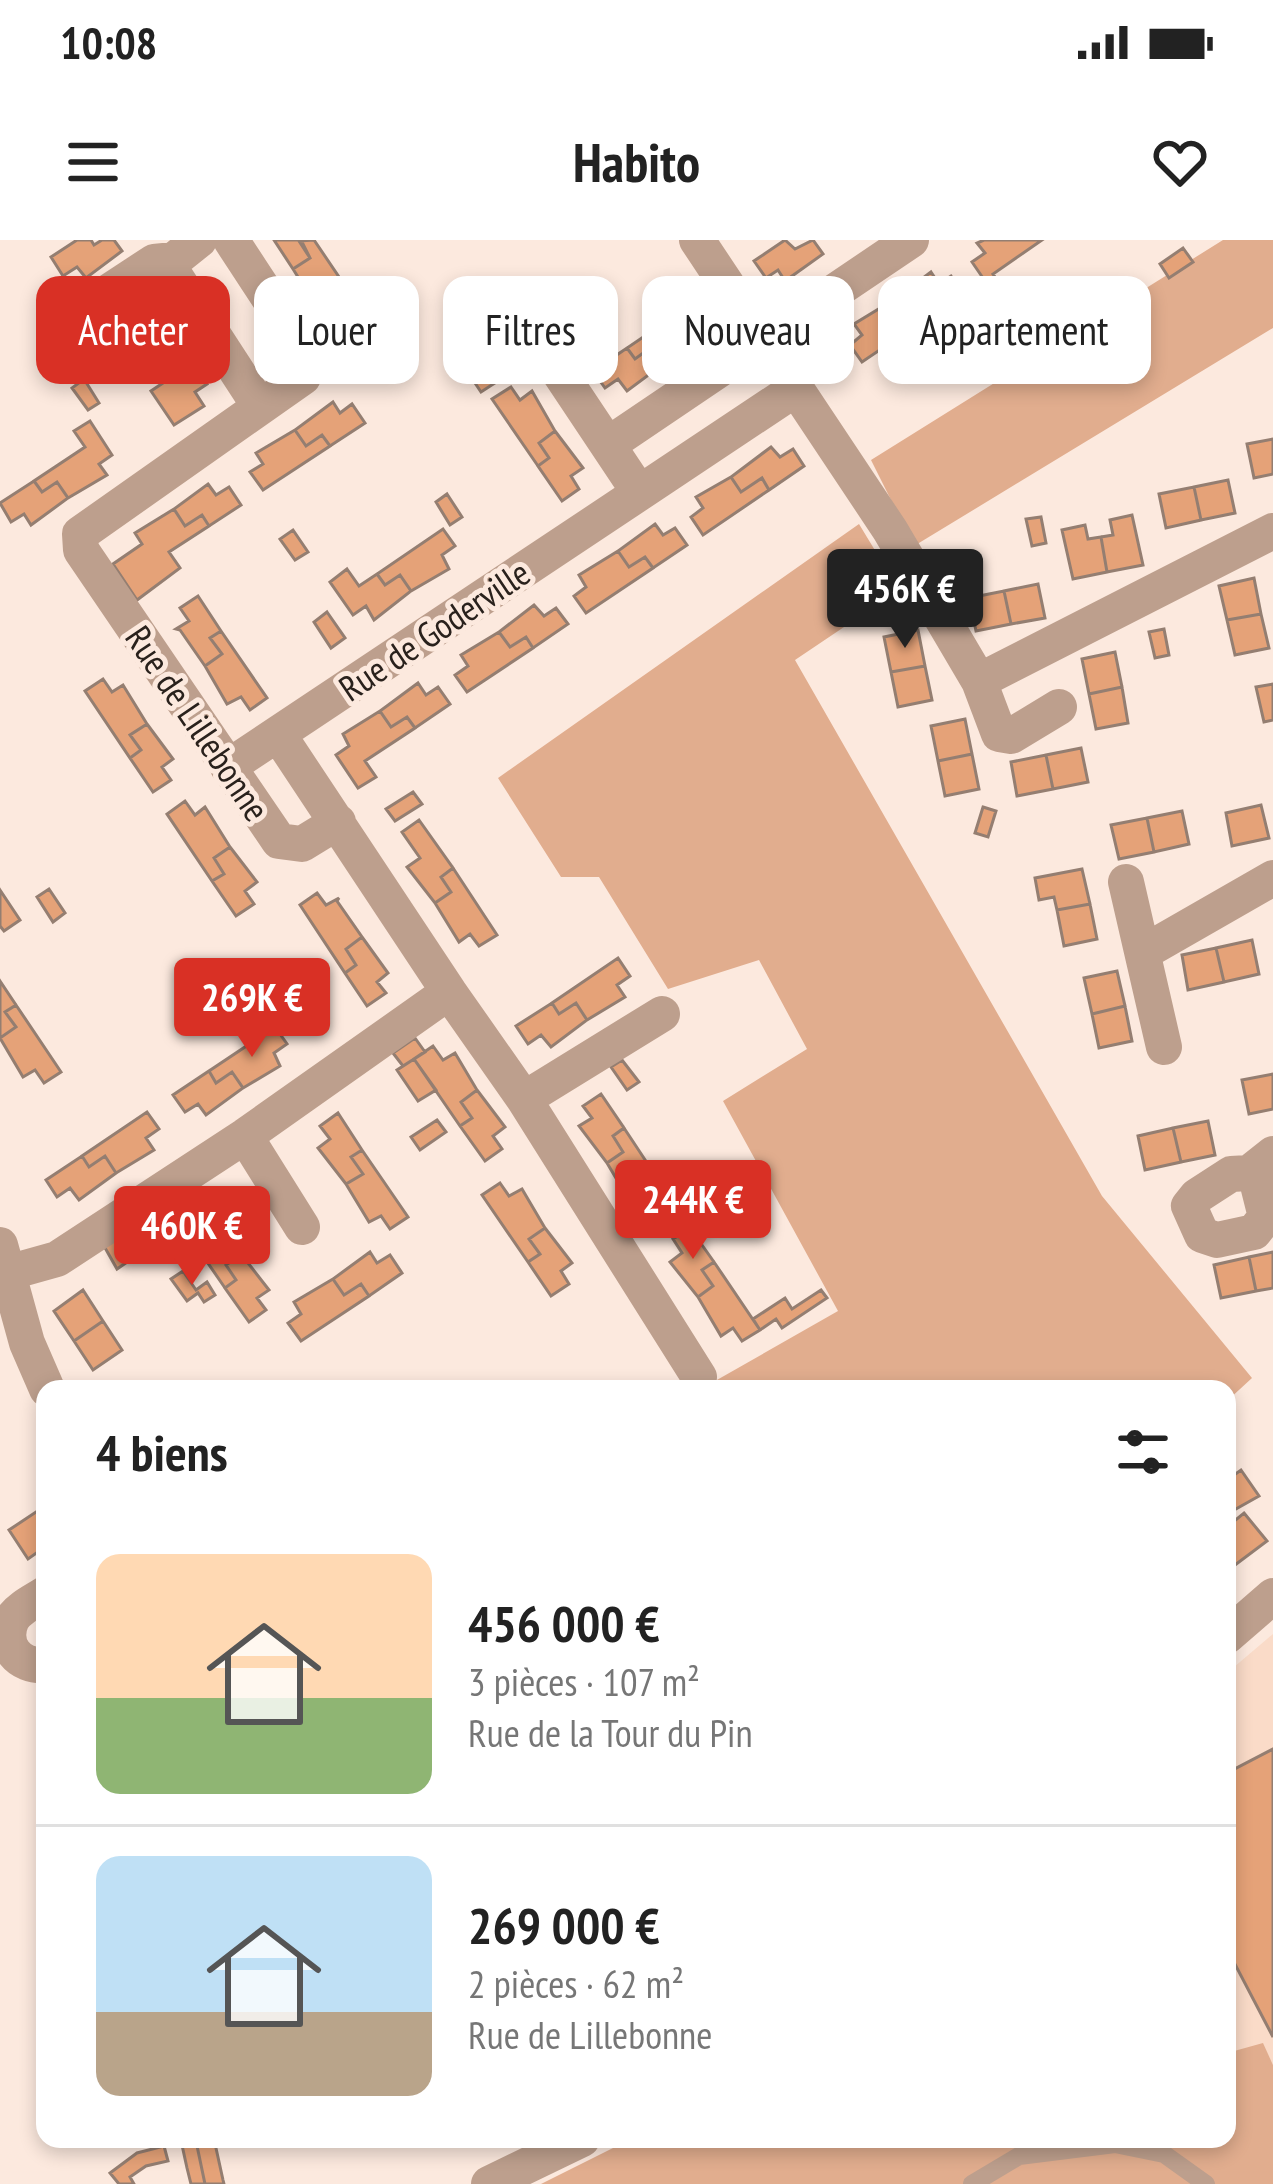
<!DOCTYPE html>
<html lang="fr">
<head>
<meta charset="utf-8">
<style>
	body { margin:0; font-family:"PT Sans Narrow",sans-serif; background:#f6f6f6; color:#222; height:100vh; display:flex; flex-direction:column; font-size:45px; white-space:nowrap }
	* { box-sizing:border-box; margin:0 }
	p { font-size:39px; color:#767676 }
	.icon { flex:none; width:66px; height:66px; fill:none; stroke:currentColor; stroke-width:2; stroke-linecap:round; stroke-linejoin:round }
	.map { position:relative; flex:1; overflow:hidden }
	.panel { position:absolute; left:36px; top:1140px; width:1200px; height:768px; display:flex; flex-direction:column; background:#fff; border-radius:24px; box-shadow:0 6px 18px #0003 }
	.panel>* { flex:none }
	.guide { position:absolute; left:36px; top:36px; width:1203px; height:108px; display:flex; gap:24px }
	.price { position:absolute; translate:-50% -102px; padding:0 27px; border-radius:12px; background:#d93025; color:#fff; font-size:39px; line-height:78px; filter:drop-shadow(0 3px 6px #0008) }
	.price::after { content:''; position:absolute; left:50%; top:72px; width:36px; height:27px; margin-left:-18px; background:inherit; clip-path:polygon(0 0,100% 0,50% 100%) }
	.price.on { background:#222; color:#fff }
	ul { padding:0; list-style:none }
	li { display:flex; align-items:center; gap:36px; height:300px; padding:0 60px }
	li+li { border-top:3px solid #e0e0e0 }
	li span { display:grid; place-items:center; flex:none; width:336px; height:240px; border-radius:24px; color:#555 }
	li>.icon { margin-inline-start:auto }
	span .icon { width:144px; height:144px; fill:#fffc; stroke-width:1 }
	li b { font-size:51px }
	h2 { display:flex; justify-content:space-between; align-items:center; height:144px; padding:0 60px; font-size:51px }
	.chip { padding:0 42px; border-radius:24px; background:#fff; box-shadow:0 6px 18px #0003; font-size:42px; line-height:108px }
	.chip.on { background:#d93025; color:#fff }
	.status { display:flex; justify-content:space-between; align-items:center; height:84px; padding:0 60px; background:#fff; direction:ltr }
	.status svg { height:33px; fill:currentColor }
	header { display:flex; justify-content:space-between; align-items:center; height:156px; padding:0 60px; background:#fff; font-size:54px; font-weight:800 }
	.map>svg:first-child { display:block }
	.built { fill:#fadbc8 }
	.green { fill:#e1ad8e }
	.building { fill:#e5a278; stroke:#947e71; stroke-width:3 }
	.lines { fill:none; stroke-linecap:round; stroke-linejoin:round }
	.lane { stroke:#bd9f8d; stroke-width:18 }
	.street { stroke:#bd9f8d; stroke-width:36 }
	.labels { text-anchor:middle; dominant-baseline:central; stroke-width:10; stroke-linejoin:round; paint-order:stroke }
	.street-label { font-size:36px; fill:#29211c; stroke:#fce9de }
</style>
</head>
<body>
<div class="status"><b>10:08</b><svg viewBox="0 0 49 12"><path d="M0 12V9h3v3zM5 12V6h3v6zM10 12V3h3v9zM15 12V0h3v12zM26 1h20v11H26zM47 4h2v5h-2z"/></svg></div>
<header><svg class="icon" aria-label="menu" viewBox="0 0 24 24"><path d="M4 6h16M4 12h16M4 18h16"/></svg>Habito<svg class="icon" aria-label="heart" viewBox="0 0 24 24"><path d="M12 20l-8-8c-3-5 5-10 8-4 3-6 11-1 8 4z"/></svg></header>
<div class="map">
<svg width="1273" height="1944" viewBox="0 0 1273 1944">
	<rect width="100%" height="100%" fill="#fce9de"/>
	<path class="built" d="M1273 1394V1825L1263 1804 1227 1813V1433Z"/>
	<path class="green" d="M1223 0H1273V88L914 306 871 220Z
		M859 284 899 350 795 420 1102 956 1252 1138 1227 1161V1149H701L838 1071 723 861 807 809 759 720 668 749 599 637H561L498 538Z
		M1263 1803 1273 1825V1944H541L631 1899H1227V1813Z"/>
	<path class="building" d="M77 0H91L94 5 102 0H114L122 11 86 38 77 27 63 36 51 17Z
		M274 0H301L310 18 293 29Z
		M314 0 356 62 339 74 329 61 318 69 293 29 310 18 299 1Z
		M785 0 795 9 813 0 823 14 785 41 778 30 766 38 754 21Z
		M984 0H1042L993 34 1005 51 996 57 972 22 985 13 977 3Z
		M1183 8 1193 22 1169 38 1160 24Z
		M931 32 939 44 951 36 963 53 930 76 922 65 907 75 895 59Z
		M684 47 707 79 694 89 701 101 662 125 650 108 635 119 627 108 680 72 670 58Z
		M895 59 907 75 922 65 930 76 862 122 850 105 862 95 854 84Z
		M137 62 146 75 157 68 181 108 165 119 175 135 163 143 119 74Z
		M1017 85 1032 107 1020 116 1005 93Z
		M181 108 207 144 195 152 204 166 174 185 151 151 175 135 165 119Z
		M627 108 635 119 650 108 662 125 627 151 618 139 605 148 593 131Z
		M496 125 504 137 481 152 473 140Z
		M84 139 99 163 88 170 72 148Z
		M511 147 520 160 532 151 555 191 539 203 549 218 538 226 492 159Z
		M333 162 340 173 352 164 365 183 330 206 322 195 306 206 295 190Z
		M90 181 112 215 99 224 107 235 68 258 57 242 42 252 34 241 85 207 74 191Z
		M295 190 306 206 322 195 330 206 263 250 250 232 263 224 256 213Z
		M555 191 583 228 571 236 579 249 562 261 538 226 549 218 539 203Z
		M1273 199V234L1254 238 1247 204Z
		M771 207 780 217 793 209 804 226 769 250 762 238 741 252 731 237Z
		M731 237 741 252 762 238 769 250 703 295 691 277 703 268 696 257Z
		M1228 240 1235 273 1201 280 1194 247Z
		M34 241 42 252 57 242 68 258 31 285 24 274 11 282 0 263Z
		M208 244 216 255 229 247 241 265 209 286 202 275 185 286 174 269Z
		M1194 247 1201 280 1166 288 1159 254Z
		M447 254 462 277 450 285 436 262Z
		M174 269 185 286 202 275 209 286 169 312 180 328 137 360 113 324 142 304 135 293Z
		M1132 275 1143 325 1107 332 1101 297 1113 295 1110 280Z
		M1041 277 1046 303 1032 306 1026 279Z
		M655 284 663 295 675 288 687 305 653 328 645 317 629 327 618 311Z
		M1085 285 1088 299 1101 297 1107 332 1073 339 1062 290Z
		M443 289 455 306 442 315 449 329 411 351 400 335 385 345 377 334Z
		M293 290 308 312 295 320 280 299Z
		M618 311 629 327 645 317 653 328 586 373 574 356 586 347 579 335Z
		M347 329 359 346 377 334 385 345 400 335 411 351 374 380 366 366 353 375 330 342Z
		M1254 338 1261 374 1227 380 1219 346Z
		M1038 344 1045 378 1011 384 1004 351Z
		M1004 351 1011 384 976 391 969 358Z
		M198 356 221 391 210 398 222 414 205 426 180 390 176 389 189 381 180 368Z
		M534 365 544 376 556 368 568 384 533 408 526 397 510 407 499 392Z
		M327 372 345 398 331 408 314 382Z
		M1261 374 1269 408 1235 415 1227 380Z
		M1164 389 1169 415 1155 418 1149 392Z
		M918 390 925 426 891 432 884 397Z
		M221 391 267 458 250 470 241 457 227 464 205 426 222 414 210 398Z
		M499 392 510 407 526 397 533 408 467 452 455 435 468 426 461 415Z
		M1115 412 1122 447 1089 454 1082 419Z
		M925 426 932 460 898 467 891 432Z
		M103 439 112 452 123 445 147 484 130 495 141 510 130 518 85 451Z
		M418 443 426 455 438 447 450 464 415 488 407 477 391 487 380 471Z
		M1273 444V480L1264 482 1256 447Z
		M1122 447 1128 483 1096 489 1089 454Z
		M380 471 391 487 407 477 415 488 365 521 376 537 358 548 336 515 349 506 343 494Z
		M965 479 972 514 938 521 931 486Z
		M147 484 173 519 162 527 171 540 153 552 130 518 141 510 130 495Z
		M1081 508 1088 542 1053 549 1046 515Z
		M972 514 979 549 945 556 938 521Z
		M1046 515 1053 549 1017 556 1011 522Z
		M413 552 422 564 395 581 386 569Z
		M185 561 195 575 205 567 230 607 214 618 224 634 212 641 167 574Z
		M1261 565 1269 598 1232 606 1226 573Z
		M983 567 996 571 988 597 975 593Z
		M1182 571 1189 604 1154 612 1147 578Z
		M1147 578 1154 612 1119 619 1111 585Z
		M419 580 453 628 441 637 451 652 435 663 407 627 420 618 402 592Z
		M230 607 257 642 245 651 254 664 236 676 212 641 224 634 214 618Z
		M453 628 497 695 479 706 470 694 459 702 435 663 451 652 441 637Z
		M1082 629 1090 664 1057 670 1054 657 1039 660 1035 638Z
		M49 649 65 673 53 682 37 657Z
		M0 650 20 680 4 691 0 686Z
		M317 653 326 665 339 658 337 661 362 697 346 709 356 725 345 733 300 665Z
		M1090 664 1097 699 1064 706 1057 670Z
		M362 697 388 733 377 742 386 753 367 766 345 733 356 725 346 709Z
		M1252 700 1259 734 1224 742 1216 708Z
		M1216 708 1224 742 1188 750 1182 715Z
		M618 718 630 736 617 745 625 757 587 780 576 763 559 774 552 763Z
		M1117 731 1125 766 1092 774 1084 738Z
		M0 741 16 765 5 772 16 787 0 798Z
		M552 763 559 774 576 763 587 780 551 807 541 795 528 804 516 786Z
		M16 765 61 832 44 843 35 830 23 837 0 798 16 787 5 772Z
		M1125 766 1132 801 1099 808 1092 774Z
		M275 787 287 804 274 813 280 826 243 848 232 832 216 843 209 831Z
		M415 798 425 812 403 826 393 813Z
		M433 806 443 820 455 813 477 850 461 862 472 878 460 886 414 819Z
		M414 819 436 850 418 861 397 830Z
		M622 820 639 842 627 850 611 827Z
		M209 831 216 843 232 832 243 848 206 875 198 864 185 872 173 855Z
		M1273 834V869L1249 874 1242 840Z
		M477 850 505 887 493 896 502 909 485 921 460 886 472 878 461 862Z
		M601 854 624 888 613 896 623 912 607 923 579 886 592 878 583 866Z
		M147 872 159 889 146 898 154 910 116 933 105 916 89 927 82 916Z
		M338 873 362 910 351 917 363 934 346 944 318 908 330 899 320 886Z
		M437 880 446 892 420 910 411 897Z
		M1208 881 1215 915 1181 922 1173 888Z
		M624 888 669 956 652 967 642 954 629 960 607 923 623 912 613 896Z
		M1173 888 1181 922 1145 930 1138 896Z
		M362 910 408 977 390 989 381 976 369 982 346 944 363 934 351 917Z
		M82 916 89 927 105 916 116 933 79 960 70 948 57 957 46 940Z
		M500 943 509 956 522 949 545 988 529 999 540 1014 528 1022 482 955Z
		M714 949 722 961 700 976 691 964Z
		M196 969 206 981 218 973 217 977 241 1014 226 1025 236 1040 225 1048 179 981Z
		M545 988 572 1023 561 1031 569 1044 551 1056 528 1022 540 1014 529 999Z
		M690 988 714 1022 702 1030 713 1046 698 1057 670 1022 682 1013 673 999Z
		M116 998 130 1020 117 1029 104 1006Z
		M370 1012 377 1023 390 1015 402 1033 369 1056 361 1044 344 1055 333 1039Z
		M1273 1012V1048L1256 1051 1249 1017Z
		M241 1014 269 1050 257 1058 266 1070 249 1082 225 1048 236 1040 226 1025Z
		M1249 1017 1256 1051 1221 1058 1214 1025Z
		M714 1022 760 1090 742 1101 733 1088 721 1096 698 1057 713 1046 702 1030Z
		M183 1031 196 1050 207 1042 215 1055 204 1062 198 1053 187 1061 171 1039Z
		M333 1039 344 1055 361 1044 369 1056 301 1101 288 1083 301 1074 294 1062Z
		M83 1050 103 1081 74 1101 54 1071Z
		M821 1050 827 1058 782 1088 776 1079 760 1090 753 1079 785 1058 792 1069Z
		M103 1081 122 1110 93 1130 74 1101Z
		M1241 1230 1259 1256 1227 1274V1240Z
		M39 1270 45 1279V1307L28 1319 9 1290Z
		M1244 1273 1267 1301 1227 1331V1287Z
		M1273 1509V1797L1227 1709V1533Z
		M214 1899 223 1940 224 1944H205L196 1901Z
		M196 1901 205 1944H191L187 1928 182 1905Z
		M164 1906 168 1921 146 1926 130 1937 134 1944H119L110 1933 137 1913Z"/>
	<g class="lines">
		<path class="lane" d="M972 1944 1019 1916 1115 1904 1164 1914 1206 1944"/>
		<path class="street" d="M231 0 309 119 303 137 80 294 81 310 279 601 302 604 338 582
			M697 0 890 290 979 441 999 494 1011 496 1059 467
			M174 20 173 33 260 167
			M55 87 154 22 174 20 199 0
			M543 108 639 252
			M609 204 911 0
			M979 441 1273 291
			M228 527 797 148
			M1126 642 1164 807
			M1144 712 1273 638
			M449 752 524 859 699 1137
			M524 859 662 774
			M245 896 302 987
			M1249 933 1257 941 1266 977 1254 992 1217 1000 1202 995 1189 966 1197 956 1231 934 1249 933 1273 914
			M0 1005 27 1103 47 1149
			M7 1033 57 1019 245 896 449 752 278 494
			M45 1354C34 1361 19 1368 12 1379 0 1406 19 1427 45 1425
			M1227 1396 1273 1356
			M489 1944 582 1899"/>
	</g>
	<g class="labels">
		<g class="street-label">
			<text transform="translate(434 390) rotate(-34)">Rue de Goderville</text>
			<text transform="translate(198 483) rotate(56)">Rue de Lillebonne</text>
		</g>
	</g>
</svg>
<b class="price on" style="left:905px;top:411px">456K €</b>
<b class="price" style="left:252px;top:820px">269K €</b>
<b class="price" style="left:693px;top:1022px">244K €</b>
<b class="price" style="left:192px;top:1048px">460K €</b>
<div class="guide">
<a class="chip on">Acheter</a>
<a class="chip">Louer</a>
<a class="chip">Filtres</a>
<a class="chip">Nouveau</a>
<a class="chip">Appartement</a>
</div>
<section class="panel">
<h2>4 biens<svg class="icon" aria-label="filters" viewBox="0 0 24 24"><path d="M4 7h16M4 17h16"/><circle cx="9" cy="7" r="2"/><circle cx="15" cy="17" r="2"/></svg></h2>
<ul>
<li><span style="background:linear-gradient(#ffd9b3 60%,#8fb573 0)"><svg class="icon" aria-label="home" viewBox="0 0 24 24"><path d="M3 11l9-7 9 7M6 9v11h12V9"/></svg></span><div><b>456 000 €</b><p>3 pièces · 107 m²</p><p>Rue de la Tour du Pin</p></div></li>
<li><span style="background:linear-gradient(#bfe0f5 65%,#b9a48a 0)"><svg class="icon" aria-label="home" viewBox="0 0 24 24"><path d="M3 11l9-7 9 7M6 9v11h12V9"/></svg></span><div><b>269 000 €</b><p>2 pièces · 62 m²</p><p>Rue de Lillebonne</p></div></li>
</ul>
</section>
</div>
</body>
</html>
